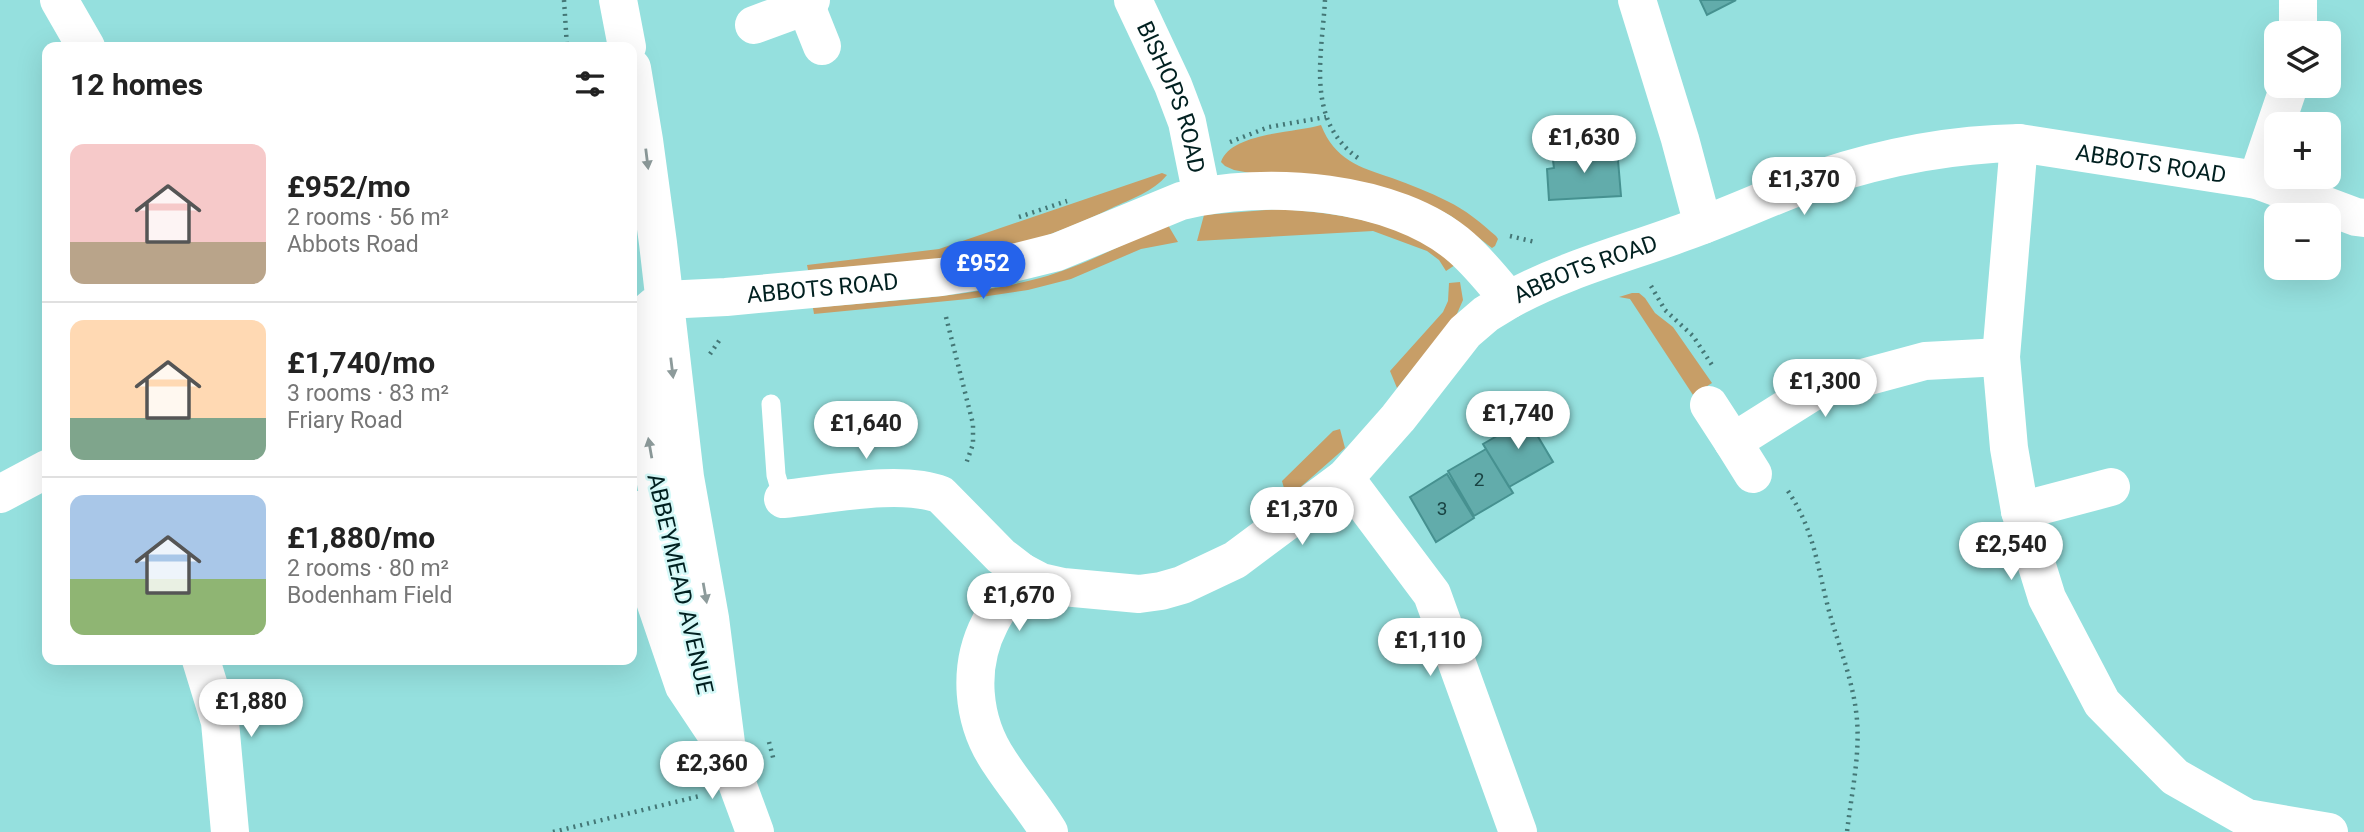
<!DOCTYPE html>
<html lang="en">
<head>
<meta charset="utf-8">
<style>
	body { margin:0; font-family:Roboto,sans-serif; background:#f6f6f6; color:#222; height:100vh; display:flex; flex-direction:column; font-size:26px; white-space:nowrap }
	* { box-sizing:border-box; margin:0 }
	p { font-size:23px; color:#767676 }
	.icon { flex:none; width:38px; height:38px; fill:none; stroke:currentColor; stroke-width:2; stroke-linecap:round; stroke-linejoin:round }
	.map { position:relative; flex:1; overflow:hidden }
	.sheet { position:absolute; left:42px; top:42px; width:595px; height:623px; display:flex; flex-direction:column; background:#fff; border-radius:14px; box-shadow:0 7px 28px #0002 }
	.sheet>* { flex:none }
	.buttons { position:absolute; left:2264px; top:21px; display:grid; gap:14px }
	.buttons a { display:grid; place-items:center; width:77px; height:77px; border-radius:14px; background:#fff; box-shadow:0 7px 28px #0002; font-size:35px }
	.price { position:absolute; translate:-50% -60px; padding:0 16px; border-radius:24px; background:#fff; color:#222; font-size:23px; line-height:46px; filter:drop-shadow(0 2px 4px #0008) }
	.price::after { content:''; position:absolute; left:50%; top:42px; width:21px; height:16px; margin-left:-10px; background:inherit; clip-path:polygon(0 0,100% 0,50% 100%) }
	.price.current { background:#2563eb; color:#fff }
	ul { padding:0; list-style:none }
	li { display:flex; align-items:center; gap:21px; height:175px; padding:0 28px }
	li+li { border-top:2px solid #e0e0e0 }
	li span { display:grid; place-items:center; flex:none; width:196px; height:140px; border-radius:14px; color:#555 }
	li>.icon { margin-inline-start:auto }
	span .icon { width:84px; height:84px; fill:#fffc; stroke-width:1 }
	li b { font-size:30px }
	h2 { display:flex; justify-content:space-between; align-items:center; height:84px; padding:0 28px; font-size:30px }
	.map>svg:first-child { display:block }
	.green { fill:#c79e67 }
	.building { fill:#62acab; stroke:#469190; stroke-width:2 }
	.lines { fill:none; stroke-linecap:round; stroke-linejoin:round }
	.path { stroke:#447776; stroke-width:4.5; stroke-dasharray:2 5; stroke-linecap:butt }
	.service { stroke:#fff; stroke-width:19 }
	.minor { stroke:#fff; stroke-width:38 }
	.tertiary { stroke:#fff; stroke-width:38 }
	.oneway { fill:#8d9b9b }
	.labels { text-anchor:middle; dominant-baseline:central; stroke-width:5; stroke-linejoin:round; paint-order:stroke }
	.number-label { font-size:19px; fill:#194343 }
	.street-label { font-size:23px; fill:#012020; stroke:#d5f9f8 }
</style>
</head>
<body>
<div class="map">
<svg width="2364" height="832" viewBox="0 0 2364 832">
	<rect width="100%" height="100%" fill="#95e0de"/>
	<path class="green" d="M1321 125C1335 160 1359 167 1392 178 1411 185 1429 192 1447 201 1466 210 1481 223 1496 236L1498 239 1495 246 1492 248 1488 245 1451 216 1434 207 1234 170 1225 166 1221 162C1231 132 1296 133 1321 125Z
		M1162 173 1167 175C1153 192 1131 199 1112 208 1078 224 1042 239 1006 248 943 263 872 264 808 270L807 265 939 249Z
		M1279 209C1339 213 1409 222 1455 265L1446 271 1439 260 1427 251 1373 231 1197 241 1204 215Z
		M1168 225 1178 242 1141 249 1071 279 1028 290 968 299 814 314 813 308C888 300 966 298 1040 278 1084 266 1126 242 1168 225Z
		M1460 282 1463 300 1456 316 1397 388 1390 371 1443 312 1448 301 1449 283Z
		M1632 293H1639L1645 298 1655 313 1673 327 1712 383 1693 395 1630 299 1619 297Z
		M1340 429 1345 448 1287 499 1282 481 1333 431Z"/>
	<path class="building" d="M1700 0H1736L1707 15Z
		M1616 134 1617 148 1580 151 1579 136Z
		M1617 148 1621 196 1549 200 1547 169 1554 168 1552 153Z
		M1524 413 1553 462 1509 487 1483 444 1509 429 1506 424Z
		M1486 449 1513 493 1474 516 1448 471Z
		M1447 474 1474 518 1436 542 1410 497Z"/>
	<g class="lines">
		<path class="path" d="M564 0 567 47
			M1325 0C1322 56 1305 120 1358 158
			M1230 142 1269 127 1326 117
			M1019 217 1067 201
			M1510 236 1535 242
			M1651 286 1665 310 1693 336 1712 365
			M946 317 973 424V444L966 464
			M710 354 721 338
			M1788 491C1815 532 1817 566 1829 611 1839 647 1854 683 1857 720 1860 757 1851 796 1847 832
			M769 742 774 761
			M553 832 700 796"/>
		<path class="service" d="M771 404 776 475 783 499"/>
		<g class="minor">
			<path d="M59 0 86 47"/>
			<path id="s1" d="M1133 0 1173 85 1187 122 1202 196"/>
			<path d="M1637 0 1680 139 1703 225"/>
			<path d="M806 6 822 46"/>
			<path d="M754 25 806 6 811 0"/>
			<path d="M2298 33V0"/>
			<path d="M2019 143 2001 357 2009 448 2020 511 2047 598 2102 703 2175 777 2247 818 2329 832"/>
			<path d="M2257 180 2289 86"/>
			<path id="s2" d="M664 300 726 297 941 277 985 270 1057 252 1181 201C1265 180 1395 189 1462 248 1480 264 1494 282 1509 300 1565 269 1628 253 1687 231 1732 215 1776 194 1821 178 1885 157 1951 144 2019 143L2257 180 2356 217 2364 218"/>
			<path d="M1709 405 1733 442 1814 391 1925 361 2001 357"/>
			<path d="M1733 442 1753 474"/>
			<path d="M1345 478 1432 594 1518 832"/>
			<path d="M0 494 47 469"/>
			<path d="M783 499C826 495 901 479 941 495L1001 556 1022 572C1011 589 999 605 990 623 967 667 972 721 999 761 1015 786 1034 807 1049 832"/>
			<path d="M2020 511 2111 487"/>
			<path d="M1022 572 1041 582 1063 587 1139 594 1161 591 1182 585 1235 560 1345 478 1398 418 1465 332 1486 314 1509 300"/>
			<path d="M201 660 220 722 230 832"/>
		</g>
		<path class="tertiary" d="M618 0 627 47
			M632 68 644 140 658 243 685 477 710 618 727 751
			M664 300C653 306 643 314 640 327 633 351 640 378 643 402 654 484 672 565 690 646
			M632 509 655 601 684 686 724 746
			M717 729 755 832"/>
	</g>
	<defs><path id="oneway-solid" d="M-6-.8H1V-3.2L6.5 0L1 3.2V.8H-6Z" transform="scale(1.75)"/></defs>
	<g class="oneway">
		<use href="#oneway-solid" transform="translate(647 159) rotate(83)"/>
		<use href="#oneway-solid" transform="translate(672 368) rotate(83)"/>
		<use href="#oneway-solid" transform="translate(650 448) rotate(-100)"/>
		<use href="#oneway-solid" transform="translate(705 593) rotate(80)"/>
	</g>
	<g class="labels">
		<g class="number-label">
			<text x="1479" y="479">2</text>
			<text x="1442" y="508">3</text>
		</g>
		<g class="street-label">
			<text stroke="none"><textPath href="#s1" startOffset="105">BISHOPS ROAD</textPath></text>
			<text stroke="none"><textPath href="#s2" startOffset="1566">ABBOTS ROAD</textPath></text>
			<text stroke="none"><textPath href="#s2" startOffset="978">ABBOTS ROAD</textPath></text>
			<text stroke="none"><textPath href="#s2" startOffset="159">ABBOTS ROAD</textPath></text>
			<text transform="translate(680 584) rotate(77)">ABBEYMEAD AVENUE</text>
		</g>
	</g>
</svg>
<div class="buttons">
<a><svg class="icon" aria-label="layers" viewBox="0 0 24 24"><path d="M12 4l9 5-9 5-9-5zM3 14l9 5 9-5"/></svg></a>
<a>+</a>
<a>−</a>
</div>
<b class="price" style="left:1584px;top:175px">£1,630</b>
<b class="price" style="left:1804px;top:217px">£1,370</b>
<b class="price current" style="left:983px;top:301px">£952</b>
<b class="price" style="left:1825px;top:419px">£1,300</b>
<b class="price" style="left:1518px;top:451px">£1,740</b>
<b class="price" style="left:866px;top:461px">£1,640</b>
<b class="price" style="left:1302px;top:547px">£1,370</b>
<b class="price" style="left:2011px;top:582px">£2,540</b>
<b class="price" style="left:1019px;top:633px">£1,670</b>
<b class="price" style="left:1430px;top:678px">£1,110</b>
<b class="price" style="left:251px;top:739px">£1,880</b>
<b class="price" style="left:712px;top:801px">£2,360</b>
<section class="sheet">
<h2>12 homes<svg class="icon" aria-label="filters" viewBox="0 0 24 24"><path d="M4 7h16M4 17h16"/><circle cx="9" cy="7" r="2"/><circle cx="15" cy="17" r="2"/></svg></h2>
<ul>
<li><span style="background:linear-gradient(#f6c9c9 70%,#b9a48a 0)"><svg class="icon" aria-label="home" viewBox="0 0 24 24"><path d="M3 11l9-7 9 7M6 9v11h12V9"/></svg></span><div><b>£952/mo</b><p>2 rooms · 56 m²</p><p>Abbots Road</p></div></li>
<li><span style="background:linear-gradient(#ffd9b3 70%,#7fa58c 0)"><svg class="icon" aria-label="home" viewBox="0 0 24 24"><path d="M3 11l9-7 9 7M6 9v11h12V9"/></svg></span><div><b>£1,740/mo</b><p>3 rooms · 83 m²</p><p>Friary Road</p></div></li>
<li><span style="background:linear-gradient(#a9c7e8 60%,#8fb573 0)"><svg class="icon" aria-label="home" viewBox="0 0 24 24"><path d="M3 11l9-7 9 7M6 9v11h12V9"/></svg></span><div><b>£1,880/mo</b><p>2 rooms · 80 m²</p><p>Bodenham Field</p></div></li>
</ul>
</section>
</div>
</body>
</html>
